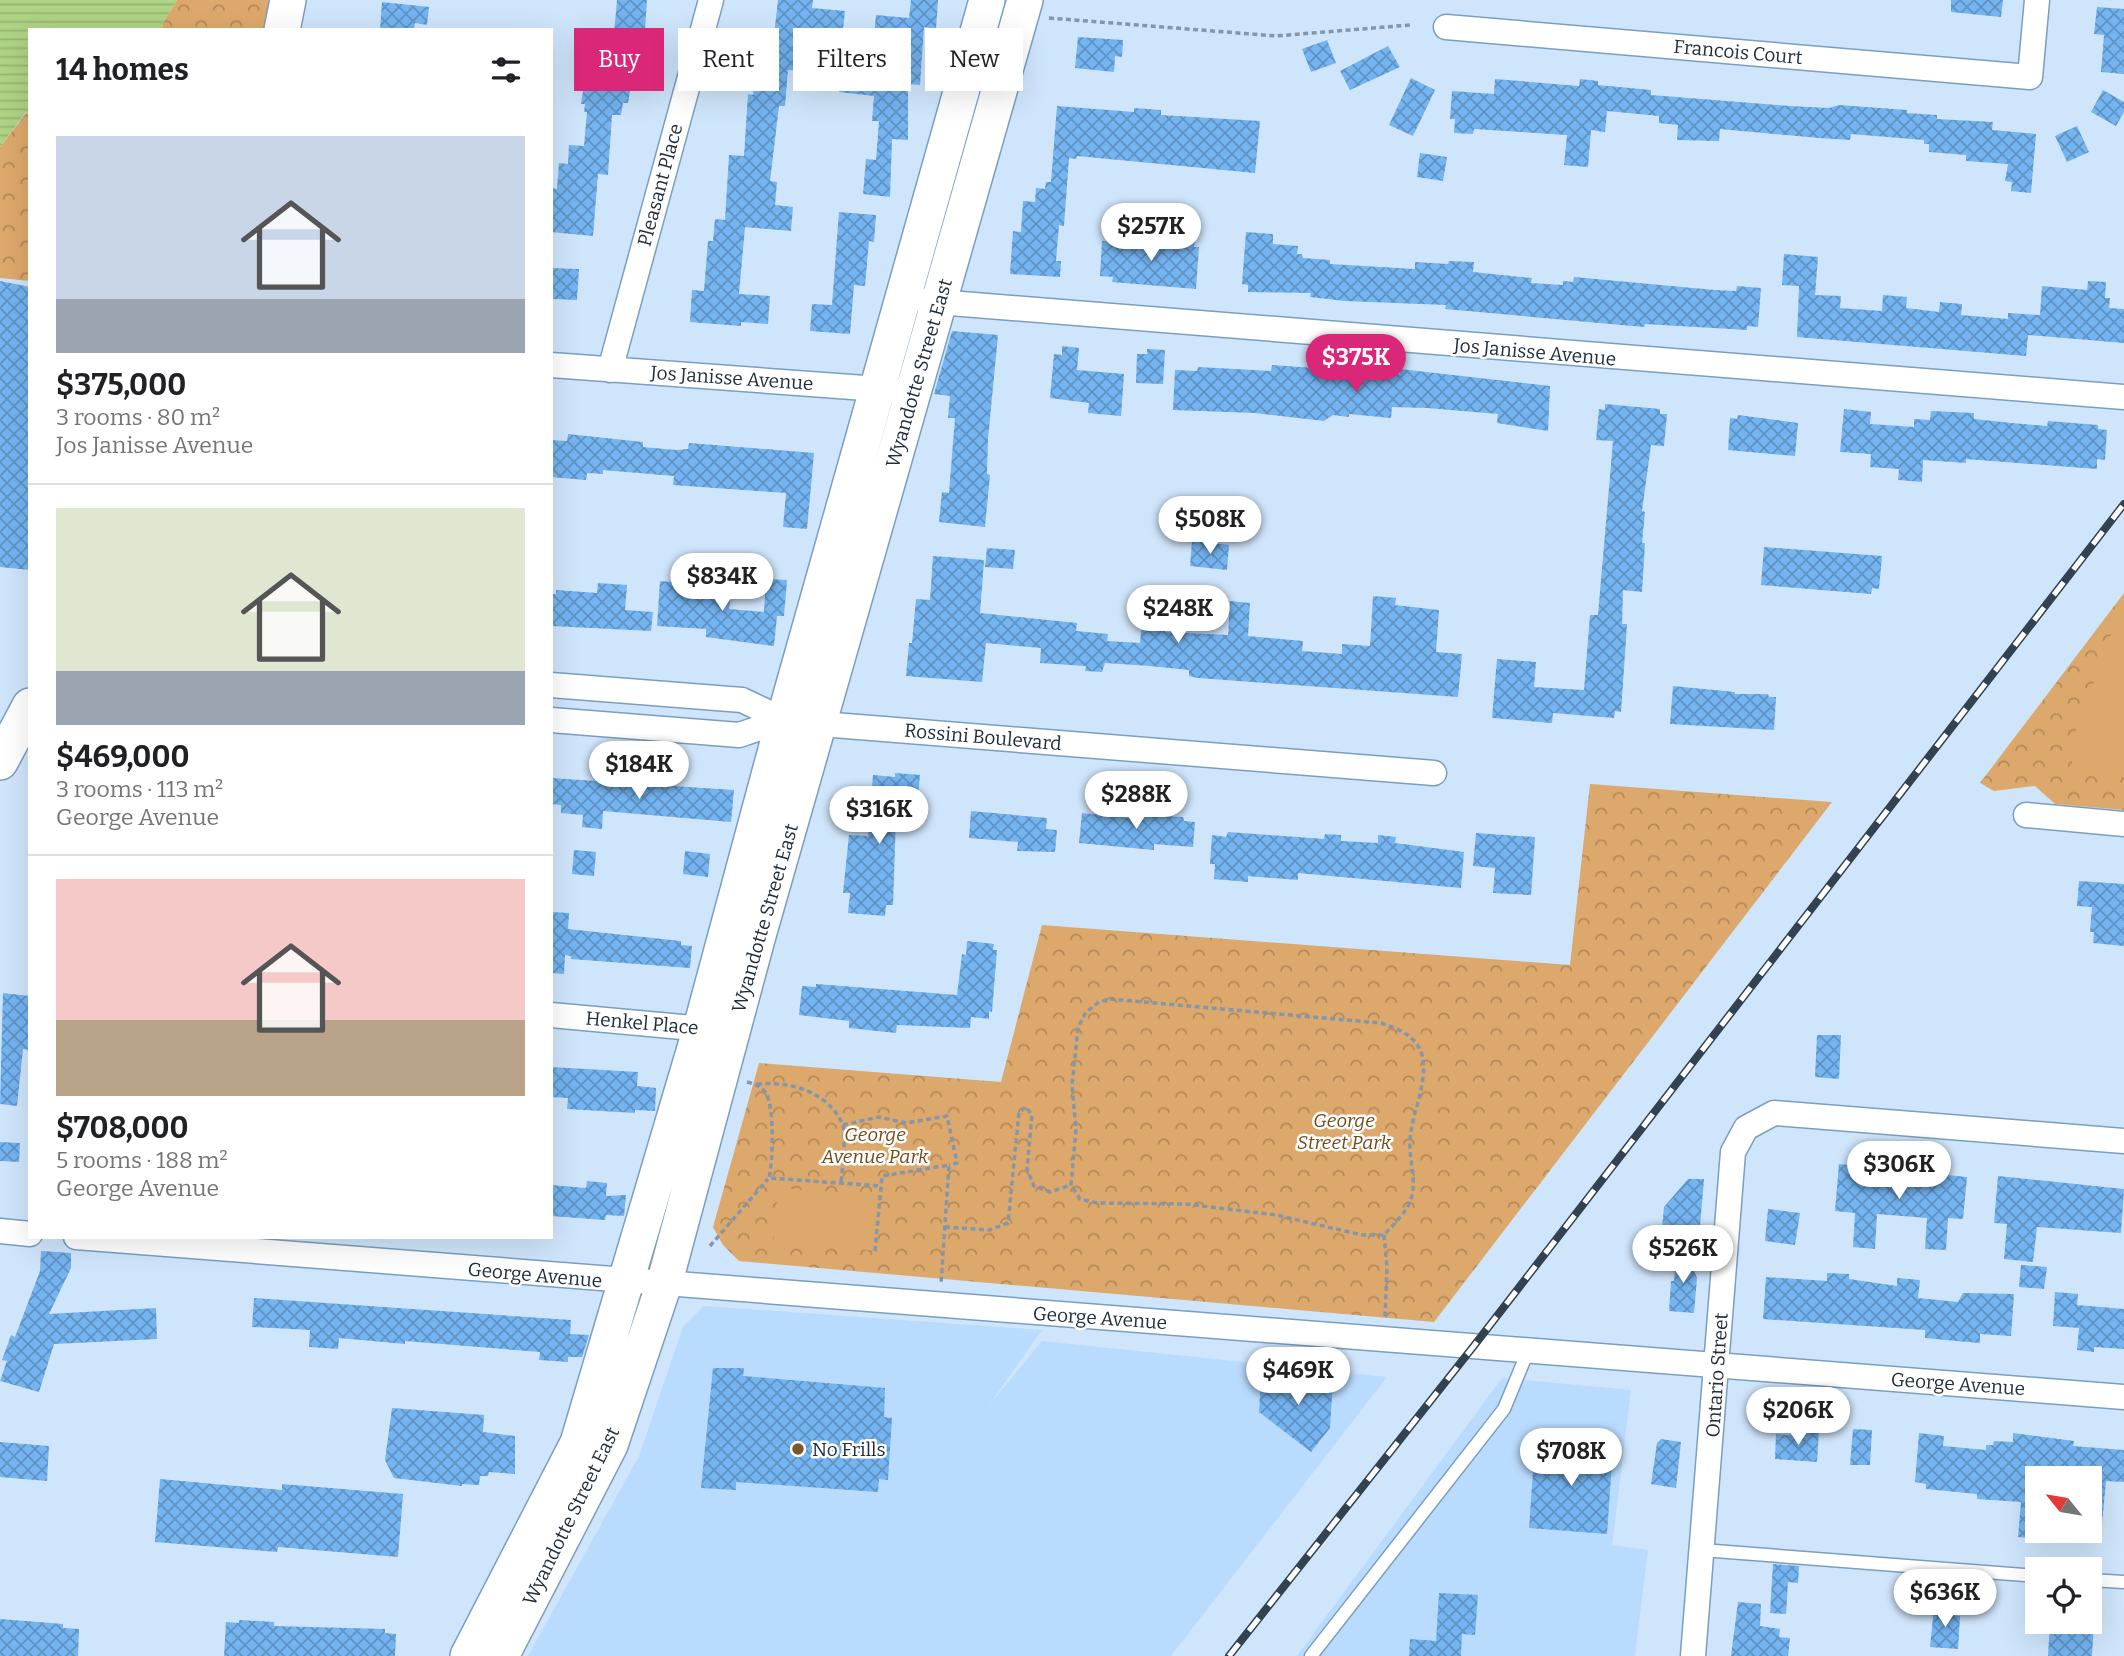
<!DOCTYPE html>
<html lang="en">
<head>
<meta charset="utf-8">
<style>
	body { margin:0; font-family:Bitter,serif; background:#f2f2f2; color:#202124; height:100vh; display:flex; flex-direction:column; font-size:26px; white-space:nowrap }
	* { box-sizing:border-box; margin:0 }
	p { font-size:23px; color:#757577 }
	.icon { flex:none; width:38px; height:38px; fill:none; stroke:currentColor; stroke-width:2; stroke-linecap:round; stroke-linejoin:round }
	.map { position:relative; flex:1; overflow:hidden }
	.details { position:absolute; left:28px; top:28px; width:525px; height:1211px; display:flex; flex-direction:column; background:#fff; border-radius:0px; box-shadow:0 7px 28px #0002 }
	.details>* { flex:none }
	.hud { position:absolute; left:574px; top:28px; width:665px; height:63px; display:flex; gap:14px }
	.needle { width:46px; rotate:300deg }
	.fabs { position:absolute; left:2025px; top:1466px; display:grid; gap:14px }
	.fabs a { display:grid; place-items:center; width:77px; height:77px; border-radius:0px; background:#fff; box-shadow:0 7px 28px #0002; font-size:35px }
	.price { position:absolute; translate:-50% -60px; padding:0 16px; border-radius:24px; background:#fff; color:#222; font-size:23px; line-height:46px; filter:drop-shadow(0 2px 4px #0008) }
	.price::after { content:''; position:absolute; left:50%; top:42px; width:21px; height:16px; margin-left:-10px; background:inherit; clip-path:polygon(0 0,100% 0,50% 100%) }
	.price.selected { background:#db2777; color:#fff }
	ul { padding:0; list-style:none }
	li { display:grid; align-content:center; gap:14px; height:371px; padding:0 28px }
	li+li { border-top:2px solid #e0e0e0 }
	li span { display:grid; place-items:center; height:217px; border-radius:0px; color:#555 }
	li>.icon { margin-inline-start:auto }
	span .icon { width:126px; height:126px; fill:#fffc; stroke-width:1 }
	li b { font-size:30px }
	h2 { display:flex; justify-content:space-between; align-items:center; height:84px; padding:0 28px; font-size:30px }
	.tag { padding:0 24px; border-radius:0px; background:#fff; box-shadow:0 7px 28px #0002; font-size:24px; line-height:63px }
	.tag.selected { background:#db2777; color:#fff }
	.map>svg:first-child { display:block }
	.built { fill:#b9dbfd }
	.forest { fill:url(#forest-crowns) }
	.garden { fill:#dda86c }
	.water { fill:url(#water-rules) }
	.building { fill:url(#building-cross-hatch) }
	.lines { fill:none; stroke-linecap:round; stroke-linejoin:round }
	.service-casing { stroke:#7b9ec0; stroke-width:15 }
	.minor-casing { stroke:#7b9ec0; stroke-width:27 }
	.secondary-casing { stroke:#7b9ec0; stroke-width:38 }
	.path { stroke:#8496a9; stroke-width:3.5; stroke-dasharray:5 3.5; stroke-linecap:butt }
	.service { stroke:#fff; stroke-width:12 }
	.minor { stroke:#fff; stroke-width:24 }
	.secondary { stroke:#fff; stroke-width:35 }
	.rail-casing { stroke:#334251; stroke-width:8 }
	.rail { stroke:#fff; stroke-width:5; stroke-dasharray:16; stroke-linecap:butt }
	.poi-dot { fill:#79572f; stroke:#fff; stroke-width:2.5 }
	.labels { text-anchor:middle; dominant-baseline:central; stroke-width:5; stroke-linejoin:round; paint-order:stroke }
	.street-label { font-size:19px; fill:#202e3c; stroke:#fff }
	.park-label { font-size:19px; font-style:italic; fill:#724a17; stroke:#fff }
	.poi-label { font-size:19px; fill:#202e3c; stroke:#fff; text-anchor:start }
</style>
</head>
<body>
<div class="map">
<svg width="2124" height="1656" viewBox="0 0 2124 1656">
	<defs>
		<pattern id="forest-crowns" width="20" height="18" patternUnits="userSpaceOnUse" patternTransform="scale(1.75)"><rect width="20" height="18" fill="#dda86c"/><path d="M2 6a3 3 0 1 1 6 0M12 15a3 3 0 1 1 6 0" fill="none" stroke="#b3895a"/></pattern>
		<pattern id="water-rules" width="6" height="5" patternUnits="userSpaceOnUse" patternTransform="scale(1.75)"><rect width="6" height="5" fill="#afd384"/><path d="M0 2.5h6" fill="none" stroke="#96b573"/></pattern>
		<pattern id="building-cross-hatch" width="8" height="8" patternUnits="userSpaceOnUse" patternTransform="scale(1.75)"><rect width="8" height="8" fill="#74b4f1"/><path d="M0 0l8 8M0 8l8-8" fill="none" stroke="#5f93c4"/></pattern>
	</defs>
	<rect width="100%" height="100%" fill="#cfe5fb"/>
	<path class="built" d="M704 1306 1042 1330 987 1408 1042 1341 1387 1377 1171 1656H528L639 1456 683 1327Z
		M1502 1378 1631 1390 1612 1545 1648 1550 1635 1656H1297Z"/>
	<path class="forest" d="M177 0H274L268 30H163V23Z
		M27 112 30 118V281L0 278V147Z
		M2124 593V810L2055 804 2035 786 1994 791 1980 783Z
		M1590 784 1832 802 1434 1322 739 1261 723 1245 713 1227 759 1063 1001 1082 1042 925 1570 965Z"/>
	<path class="garden" d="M2124 611V774L2080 771 2067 756 2119 612Z
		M778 1188 875 1195 871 1250 773 1245Z"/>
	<path class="water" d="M0 0H177L163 23V30H30V118L26 112 0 147Z"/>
	<path class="building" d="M617 0H647L643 58 636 57 628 103H623L621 115H612L608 175 598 174 593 236 551 232V188L557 189 559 163 568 164 569 145 584 146 587 112H584L585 104H581L584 85 597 86 601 33 614 34Z
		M778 0H813L812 8 845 11 838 74 788 70 785 106H779L770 181 777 182 775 205 793 207 791 231 745 227 739 294 770 296 768 324 741 322V326L690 322 692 290 704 291 708 241H713L715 219 725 220 729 155 744 156 748 94 753 95 754 82 761 83 765 34 774 35Z
		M911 0H938L936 29 924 27 920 85 908 84V140L892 139 890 197 863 194 866 159 876 160 879 121H872L874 96 839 92 842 64 871 67 876 15 909 18Z
		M1951 0H2003L2001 17 1951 12Z
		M382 2 429 7 427 25 415 23 414 30H380Z
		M2097 7 2124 9V74L2101 72 2104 35 2094 34Z
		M1078 37 1123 40 1122 57 1115 56 1114 72 1075 68Z
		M1327 40 1336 63 1311 72 1302 49Z
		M1388 46 1400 67 1350 90 1340 71Z
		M1411 78 1435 90 1413 136 1389 125Z
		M1495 79 1579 86 1580 79 1598 81V85L1651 90V95L1789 106 1829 108 1839 105 1907 110V113L1937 115V119L1993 122 1992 130 2036 134 2031 193 2011 191 2012 182 2005 181 2008 164 1966 161V155L1929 152V144H1924V140L1851 134 1850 140 1819 138 1720 129 1719 141 1677 140 1678 125 1659 123V116L1607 111 1605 132 1591 130 1588 167 1564 165 1567 135 1474 129 1473 134 1454 133 1455 119H1450L1452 91 1494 94Z
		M2103 90 2124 102V112L2116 126 2091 112Z
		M1057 106 1134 112V108L1161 110V115L1260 121 1255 173 1077 156 1076 159 1069 158 1064 226 1059 225 1056 261H1061L1060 277 1010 274 1013 231 1021 232 1023 201 1035 202 1036 188 1045 189 1046 182H1051Z
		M2077 126 2089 152 2067 162 2055 136Z
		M1420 153 1447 157 1443 181 1417 177Z
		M839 212 876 215 874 242 869 241 865 286 854 285 850 334 810 331 812 304 832 305Z
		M1246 232 1273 234V244L1298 246 1297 254H1302L1303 258 1330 260V264L1415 269V262L1448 264 1449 261 1474 262 1473 272 1532 278 1531 283 1563 285V281L1573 282 1574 277 1715 290 1736 291 1737 286 1761 288 1758 327 1747 326V330L1645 324 1644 327 1445 309 1446 305 1345 301 1310 297 1311 293 1248 292V285L1242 284Z
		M1176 239 1195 240 1194 247H1199L1196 289 1112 282 1113 277 1100 276 1102 241 1175 244Z
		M1784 254 1818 257 1815 295 1841 296 1840 308 1882 311 1883 295 1907 297 1906 308 1939 312 1940 302 1962 304 1961 315 2008 319V313L2040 315 2042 286 2087 290 2088 281 2106 282 2105 298H2110L2109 308 2124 309V343L2028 335 2026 356 1797 337 1799 286 1782 285Z
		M551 268 579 269 577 300 552 299Z
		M0 281 30 287V570L0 567Z
		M952 331 998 335 988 439 987 474 990 475 985 527 939 522 942 492 949 493 955 418H948L950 396 934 394Z
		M1062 346 1079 348 1077 370 1124 374 1121 416 1088 413 1089 403 1050 398 1054 354 1062 355Z
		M1147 349 1165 350 1163 384 1136 383 1137 354H1147Z
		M1272 365 1400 374V369L1550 386 1548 431 1497 423 1498 414 1427 408 1392 407 1391 418 1349 414V417L1333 415 1324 421 1255 413 1173 410 1175 370 1197 371 1198 367 1271 371Z
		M1605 404 1660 409V414H1667L1664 446 1651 445 1642 511 1645 512 1642 543H1645L1642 592 1623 590 1622 624H1627L1621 712 1615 711 1614 718 1553 713 1552 723 1492 718 1497 659 1536 662 1534 687 1584 690 1590 615H1598L1613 441 1596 440 1599 409 1605 410Z
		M1844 409 1871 412 1870 424 1914 427V419L1930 420 1931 411 1974 413V419L2012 423 2047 426 2048 421 2098 425V429L2107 430 2105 460 2097 459V469L1966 459V463L1923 460 1922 482 1898 480 1899 469 1870 467 1871 454 1840 452Z
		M1738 415 1798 423 1795 456 1728 450 1730 418 1737 419Z
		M568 434 643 442V447L676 450 688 449 689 443 814 453 807 529 783 527 786 493 673 485 674 476 603 470V474L587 473 586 480 551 477V440L567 441Z
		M1192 541 1229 545 1227 570 1190 566Z
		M1764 547 1882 556 1879 589 1872 588 1871 594 1761 585Z
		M987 548 1015 550 1013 569 985 567Z
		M933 556 984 560 980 613 1077 623 1076 631 1108 634 1107 641 1140 643 1142 622 1161 623 1160 628 1166 629 1165 632 1228 635 1230 601 1250 603 1248 636 1303 641 1302 651 1342 654V644L1370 646 1373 596 1396 598 1395 605 1439 610 1436 652 1462 654 1458 697 1198 678 1189 676V670L1150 666 1105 663 1102 672 1085 671 1086 666 1040 663 1041 648 986 643 982 682 906 676 909 643H912L916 599 930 600Z
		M766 579 787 580 784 616H777L774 646 706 637V629L657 626 660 581 685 583V593L730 597 729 609 764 612Z
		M598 583 627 585 625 610 653 612 651 631 551 626V594H556V590L597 593Z
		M1673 686 1735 692V694H1768L1769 697H1776L1774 730 1670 724Z
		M895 773 920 775 917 808 907 807 906 817H896L893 905H886L885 916 848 913 850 893H843L849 835 868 836 873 775 895 777Z
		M551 778 734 790 731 822 603 811 602 829 582 827 583 815 561 813V805L551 804Z
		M971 811 1047 818 1046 829 1057 830 1055 852 1017 851 1018 842 969 838Z
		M1082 813 1130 818V815L1183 817 1184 821 1195 822 1193 847 1154 844V850L1079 843Z
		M1228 832 1324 839 1325 834 1341 835V841L1378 843V835L1396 837 1395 843 1464 852 1461 888 1298 873V880L1248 876V882L1214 879 1215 864H1210L1212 835 1226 837Z
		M1476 833 1535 837 1531 895 1493 893 1495 868 1473 866Z
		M574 850 596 852 594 876 572 874Z
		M685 851 710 854 708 877 683 874Z
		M2079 881 2124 884V946L2093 943 2094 932H2090L2092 907 2077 906Z
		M551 912 569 913 568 929 681 941V945L692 946 690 968 571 959V956L565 955 564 974 551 973Z
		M967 941 994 944 993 950H997L992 1012 989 1011V1019L971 1017 970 1028 897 1025 896 1033 849 1028V1021L799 1015 802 986 816 987V984L957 995 962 954 966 955Z
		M3 993 30 996V1050L23 1049 17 1106 0 1104Z
		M1817 1035H1841L1839 1079 1815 1077Z
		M551 1067 638 1072 637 1086 656 1088 655 1111 635 1110V1113L567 1109 568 1098 551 1097Z
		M0 1142 20 1143 19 1162 0 1161Z
		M1839 1164 1967 1177 1963 1219 1948 1218 1946 1250 1925 1249 1927 1218 1877 1214 1875 1249 1853 1247 1855 1213 1835 1211Z
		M1998 1176 2124 1189 2121 1233 2037 1227 2033 1262 2004 1259 2007 1224 1994 1223Z
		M1688 1179H1704L1699 1238 1668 1236V1229H1662L1664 1207Z
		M587 1181 607 1183 606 1196 626 1195 624 1216 606 1215 605 1220 551 1216V1185L586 1188Z
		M1768 1209 1800 1213 1795 1245 1765 1241Z
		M1680 1238 1697 1278 1694 1313 1669 1311 1671 1281H1674L1675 1270H1678Z
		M41 1251 71 1253V1268L49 1314 156 1308 157 1339 54 1344 39 1392 0 1381 7 1361 2 1360 11 1335 15 1337 40 1271Z
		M2021 1265 2047 1267 2044 1289 2019 1287Z
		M1827 1273 1849 1274V1279L1897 1286V1278L1920 1280 1918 1298 1958 1302 1963 1293 2014 1294 2011 1336 1980 1334V1343L1956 1341 1925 1338V1330L1763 1319 1766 1277 1827 1281Z
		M2055 1292 2078 1294 2077 1305 2124 1309V1349L2094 1347V1352L2077 1350 2079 1328 2053 1326Z
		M254 1298 571 1320 570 1334 589 1335 582 1357H568V1362L539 1360 540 1352 405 1341V1344L339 1338 338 1349 309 1347 310 1330 252 1327Z
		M713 1368H744L743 1376 885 1388 884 1417 892 1418 888 1480 879 1479 878 1492 736 1482V1490L701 1488Z
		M1261 1375 1333 1380 1330 1428 1311 1452 1259 1412Z
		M392 1408 484 1415 483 1432 515 1436V1474L489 1472 488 1476H480L479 1485 462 1484V1486L394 1478 385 1460Z
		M1853 1429 1872 1430 1870 1465H1850Z
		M1799 1430 1819 1431 1817 1462 1775 1459 1776 1434 1799 1436Z
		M1919 1433 1944 1436 1943 1446 1986 1450V1445H1993L1994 1441 2013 1442V1433L2074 1441 2073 1446 2124 1450V1482L2106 1481 2102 1524 2090 1523V1479H2037V1539L2018 1537 2021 1502 1977 1499V1494L1926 1489V1484L1915 1482Z
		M1661 1439 1681 1442 1676 1488 1651 1484 1657 1443Z
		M0 1442 49 1446 47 1481 0 1477Z
		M1535 1443 1613 1449 1607 1534 1529 1528Z
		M160 1479 282 1490V1484L403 1494 398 1557 278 1547 277 1552 155 1542Z
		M1773 1564 1799 1566 1798 1583 1788 1582 1786 1614 1770 1613Z
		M1439 1593 1478 1595 1475 1635 1462 1634 1461 1656H1409L1410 1639 1436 1641Z
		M1738 1602 1761 1604 1760 1626 1780 1629 1779 1637 1790 1638 1788 1656H1731Z
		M1934 1607 1951 1608V1615L1960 1616 1958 1649 1930 1647Z
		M0 1619 63 1624V1628L79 1629 78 1656H0Z
		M239 1620 274 1622V1626L385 1629V1633L396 1634 395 1656H224L226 1622 239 1623Z
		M2050 1622H2094L2092 1656H2048Z"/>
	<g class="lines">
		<defs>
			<path id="service" d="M1702 1550 2037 1576
				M2090 1580 2124 1582
				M1311 1656 1504 1409 1528 1351"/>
			<path id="minor" d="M1446 27 2030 77 2037 0
				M925 301 2124 397
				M551 365 893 390
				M610 370 711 0
				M551 685 742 700 784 720 821 724 1434 773
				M551 720 739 735 784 720
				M2026 815 2124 824
				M551 1015 715 1030
				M0 1231 30 1234
				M76 1237 2124 1397
				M1693 1656 1733 1152 1746 1128 1774 1113 2124 1141"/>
			<path id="secondary" d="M282 30 288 0
				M0 762 30 706
				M468 1656 578 1443 701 1028 784 720 987 0
				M501 1656 610 1445 665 1281 757 939 1025 0"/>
		</defs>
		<use href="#service" class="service-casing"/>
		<use href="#minor" class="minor-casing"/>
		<use href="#secondary" class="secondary-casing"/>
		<path class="path" d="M1049 18 1276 36 1410 25
			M1110 999 1381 1023C1398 1029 1416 1035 1422 1055 1429 1082 1411 1114 1410 1141 1409 1159 1416 1177 1412 1195 1409 1211 1394 1223 1384 1235H1362L1276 1215 1186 1204 1097 1203 1080 1199 1071 1185 1076 1129 1072 1085 1078 1028 1086 1012 1099 1002Z
			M747 1082C756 1084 765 1088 768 1098 774 1115 773 1160 769 1178L881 1186
			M757 1084C789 1081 827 1091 842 1123 847 1134 842 1170 841 1184
			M843 1125 879 1117 906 1123 947 1116 957 1163 949 1165
			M945 1227 989 1230 1008 1223 1019 1112 1026 1107 1032 1115 1027 1169 1034 1186 1050 1192 1071 1185
			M1384 1235 1387 1267 1385 1319
			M710 1246 768 1179
			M875 1251 882 1176 949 1165 941 1284"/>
		<use href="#service" class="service"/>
		<use href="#minor" class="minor"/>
		<use href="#secondary" class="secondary"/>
		<defs>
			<path id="rail" d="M1229 1656 1473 1347 2124 504"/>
		</defs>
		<use href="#rail" class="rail-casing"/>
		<use href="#rail" class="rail"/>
	</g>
	<circle class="poi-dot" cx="798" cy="1449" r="7"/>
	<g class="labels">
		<g class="street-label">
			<text transform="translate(1738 52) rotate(5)">Francois Court</text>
			<text transform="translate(660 185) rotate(-75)">Pleasant Place</text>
			<text transform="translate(1535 352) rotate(5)">Jos Janisse Avenue</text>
			<text transform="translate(919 373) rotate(-74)">Wyandotte Street East</text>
			<text transform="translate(732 378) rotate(4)">Jos Janisse Avenue</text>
			<text transform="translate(983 737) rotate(5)">Rossini Boulevard</text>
			<text transform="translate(765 918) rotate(-74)">Wyandotte Street East</text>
			<text transform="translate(642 1023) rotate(5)">Henkel Place</text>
			<text transform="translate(535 1275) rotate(5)">George Avenue</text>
			<text transform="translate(1100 1318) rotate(4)">George Avenue</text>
			<text transform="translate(1717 1375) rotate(-86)">Ontario Street</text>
			<text transform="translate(1958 1384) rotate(4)">George Avenue</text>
			<text transform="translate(571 1516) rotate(-64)">Wyandotte Street East</text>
		</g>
		<g class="park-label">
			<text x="1344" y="1120">George<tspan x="1344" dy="22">Street Park</tspan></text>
			<text x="875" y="1134">George<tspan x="875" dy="22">Avenue Park</tspan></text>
		</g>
		<g class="poi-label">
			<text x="812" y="1449">No Frills</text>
		</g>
	</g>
</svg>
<div class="fabs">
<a><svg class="needle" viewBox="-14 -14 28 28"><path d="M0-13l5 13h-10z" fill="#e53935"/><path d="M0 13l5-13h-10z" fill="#757577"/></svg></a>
<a><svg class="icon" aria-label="locate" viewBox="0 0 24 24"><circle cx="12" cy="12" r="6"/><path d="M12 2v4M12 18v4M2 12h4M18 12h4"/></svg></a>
</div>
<b class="price" style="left:1151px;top:263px">$257K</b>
<b class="price selected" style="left:1356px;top:394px">$375K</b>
<b class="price" style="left:1210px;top:556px">$508K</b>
<b class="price" style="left:722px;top:613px">$834K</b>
<b class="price" style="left:1178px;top:645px">$248K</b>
<b class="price" style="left:639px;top:801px">$184K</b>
<b class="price" style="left:1136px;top:831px">$288K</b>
<b class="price" style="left:879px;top:846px">$316K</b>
<b class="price" style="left:1899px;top:1201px">$306K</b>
<b class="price" style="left:1683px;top:1285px">$526K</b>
<b class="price" style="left:1298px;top:1407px">$469K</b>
<b class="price" style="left:1798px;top:1447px">$206K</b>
<b class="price" style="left:1571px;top:1488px">$708K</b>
<b class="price" style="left:1945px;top:1629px">$636K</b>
<div class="hud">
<a class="tag selected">Buy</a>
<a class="tag">Rent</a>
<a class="tag">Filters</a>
<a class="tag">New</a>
</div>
<section class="details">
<h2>14 homes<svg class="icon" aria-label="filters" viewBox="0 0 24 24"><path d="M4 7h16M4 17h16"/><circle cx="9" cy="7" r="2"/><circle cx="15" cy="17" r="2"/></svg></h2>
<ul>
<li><span style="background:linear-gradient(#c9d6e8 75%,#9aa5b1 0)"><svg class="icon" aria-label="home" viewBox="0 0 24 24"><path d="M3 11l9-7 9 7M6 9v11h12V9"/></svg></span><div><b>$375,000</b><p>3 rooms · 80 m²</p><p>Jos Janisse Avenue</p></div></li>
<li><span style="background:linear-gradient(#dfe7d0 75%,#9aa5b1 0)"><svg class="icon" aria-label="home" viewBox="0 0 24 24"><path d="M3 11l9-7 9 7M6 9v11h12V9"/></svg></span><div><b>$469,000</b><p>3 rooms · 113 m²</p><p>George Avenue</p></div></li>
<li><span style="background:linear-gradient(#f6c9c9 65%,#b9a48a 0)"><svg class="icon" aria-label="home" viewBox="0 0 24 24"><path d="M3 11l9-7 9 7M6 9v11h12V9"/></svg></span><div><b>$708,000</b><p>5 rooms · 188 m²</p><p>George Avenue</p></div></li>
</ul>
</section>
</div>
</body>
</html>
